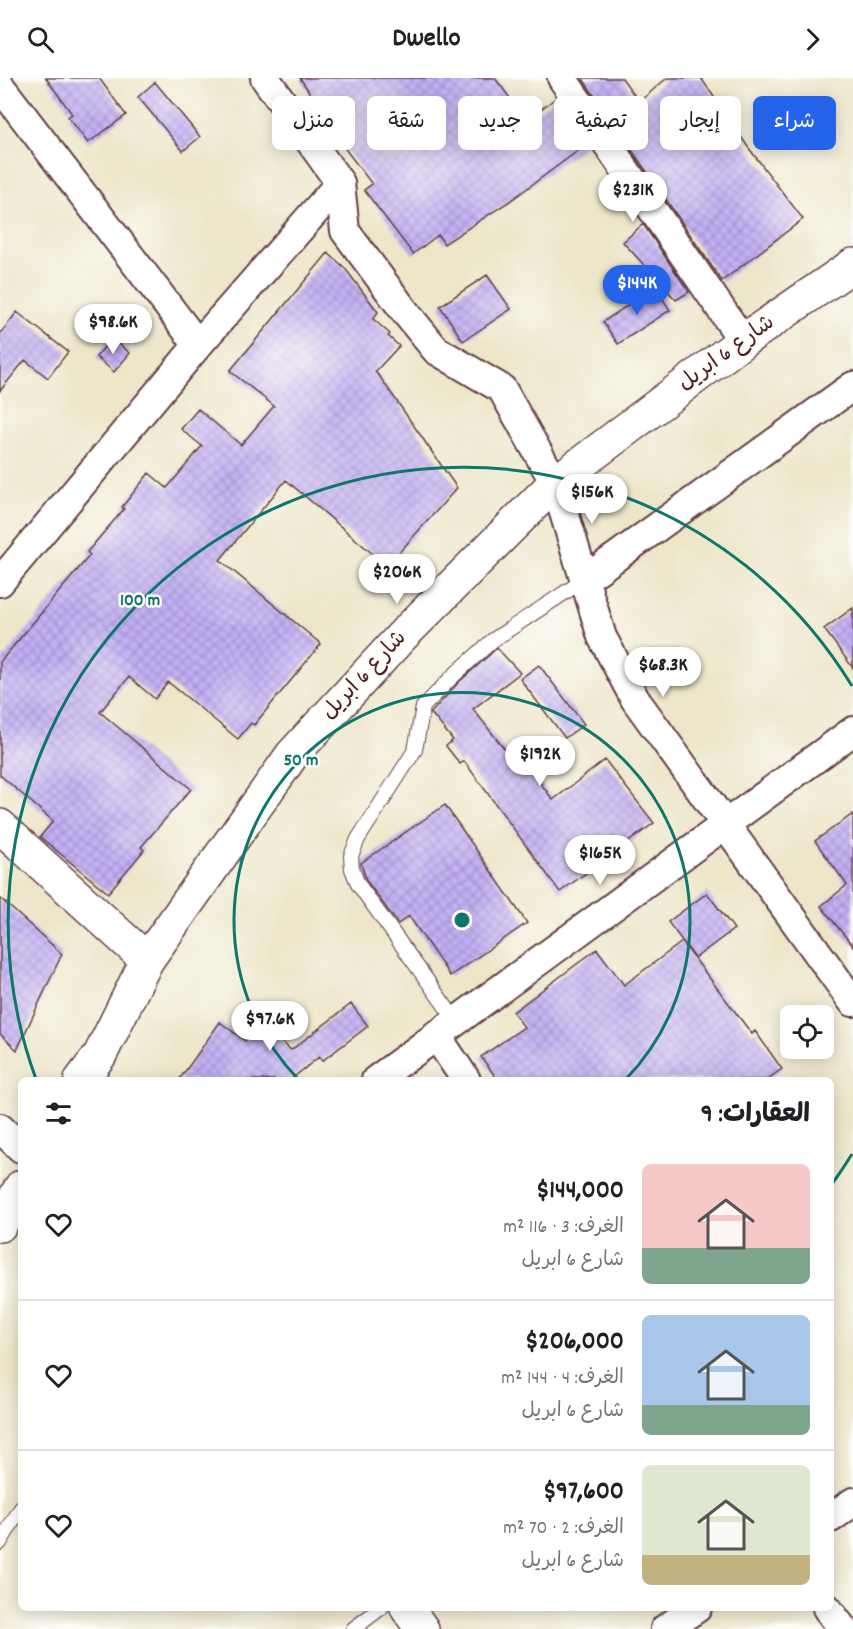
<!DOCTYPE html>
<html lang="ar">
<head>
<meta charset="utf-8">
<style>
	body { margin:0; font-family:Dekko,"Playpen Sans Arabic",sans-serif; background:#f2f2f2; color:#202124; direction:rtl; height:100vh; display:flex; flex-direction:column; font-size:22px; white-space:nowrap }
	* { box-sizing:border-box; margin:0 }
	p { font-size:20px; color:#757577 }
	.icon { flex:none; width:33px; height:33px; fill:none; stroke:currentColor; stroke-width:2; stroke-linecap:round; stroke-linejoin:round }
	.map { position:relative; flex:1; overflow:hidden; direction:ltr }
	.panel { position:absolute; left:18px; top:999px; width:816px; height:534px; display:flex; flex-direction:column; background:#fff; border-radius:9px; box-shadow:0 3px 15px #0003; direction:rtl }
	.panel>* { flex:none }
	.top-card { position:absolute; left:18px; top:18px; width:818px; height:54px; direction:rtl; display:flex; gap:12px }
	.controls { position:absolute; left:780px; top:927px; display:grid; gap:12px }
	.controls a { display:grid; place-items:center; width:54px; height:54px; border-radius:9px; background:#fff; box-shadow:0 3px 15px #0003; font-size:30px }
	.price { position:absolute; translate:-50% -51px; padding:0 14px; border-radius:21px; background:#fff; color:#222; font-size:20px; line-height:39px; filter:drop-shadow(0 2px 3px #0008) }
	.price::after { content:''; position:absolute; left:50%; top:36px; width:18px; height:14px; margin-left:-9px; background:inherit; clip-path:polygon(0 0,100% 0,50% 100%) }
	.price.selected { background:#2563eb; color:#fff }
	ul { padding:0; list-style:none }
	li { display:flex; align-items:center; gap:18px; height:150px; padding:0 24px }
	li+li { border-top:2px solid #e0e0e0 }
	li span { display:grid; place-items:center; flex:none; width:168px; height:120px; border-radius:9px; color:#555 }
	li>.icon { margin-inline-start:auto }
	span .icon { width:72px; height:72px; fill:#fffc; stroke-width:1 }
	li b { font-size:26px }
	h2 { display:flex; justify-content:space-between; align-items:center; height:72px; padding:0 24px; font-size:26px }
	.chip { padding:0 21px; border-radius:9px; background:#fff; box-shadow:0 3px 15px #0003; font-size:21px; line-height:54px }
	.chip.selected { background:#2563eb; color:#fff }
	header { display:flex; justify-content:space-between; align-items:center; height:78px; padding:0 24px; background:#fff; font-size:27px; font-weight:700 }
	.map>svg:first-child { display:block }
	.building { fill:url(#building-cross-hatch) }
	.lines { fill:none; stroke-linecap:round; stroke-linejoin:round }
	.service-casing { stroke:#623d43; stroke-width:16 }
	.minor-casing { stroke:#623d43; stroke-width:32 }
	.tertiary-casing { stroke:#623d43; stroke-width:36 }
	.service { stroke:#fff; stroke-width:14 }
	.minor { stroke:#fff; stroke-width:28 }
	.tertiary { stroke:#fff; stroke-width:33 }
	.ring { fill:none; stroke:#0f766e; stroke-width:3 }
	.labels { text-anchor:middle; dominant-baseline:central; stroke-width:5; stroke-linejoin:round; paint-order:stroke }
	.street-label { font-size:22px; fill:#4a1f2b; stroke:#fdfcf7 }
	.centre { fill:#0f766e; stroke:#fdfcf7; stroke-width:3 }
	.ring-label { font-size:18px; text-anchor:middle; font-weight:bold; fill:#0f766e; stroke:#fdfcf7; stroke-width:5; stroke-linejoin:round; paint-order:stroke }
</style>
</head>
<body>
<header><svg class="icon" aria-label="forward" viewBox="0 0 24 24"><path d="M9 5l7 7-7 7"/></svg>Dwello<svg class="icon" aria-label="search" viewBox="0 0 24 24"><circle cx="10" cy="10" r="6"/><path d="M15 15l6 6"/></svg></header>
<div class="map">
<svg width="853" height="1551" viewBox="0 0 853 1551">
	<defs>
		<pattern id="building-cross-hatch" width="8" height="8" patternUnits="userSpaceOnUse" patternTransform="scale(1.5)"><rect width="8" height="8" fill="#c2b1f5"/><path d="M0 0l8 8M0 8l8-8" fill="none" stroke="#a08fc7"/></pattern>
	</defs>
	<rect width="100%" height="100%" fill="#fdfcf7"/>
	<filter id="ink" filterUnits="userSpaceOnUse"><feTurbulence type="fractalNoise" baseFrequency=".0167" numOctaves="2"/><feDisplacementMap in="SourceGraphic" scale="12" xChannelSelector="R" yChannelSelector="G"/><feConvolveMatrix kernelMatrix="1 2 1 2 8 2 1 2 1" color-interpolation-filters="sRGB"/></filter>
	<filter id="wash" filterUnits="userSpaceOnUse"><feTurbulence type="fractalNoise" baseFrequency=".008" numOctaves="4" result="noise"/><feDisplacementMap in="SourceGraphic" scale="24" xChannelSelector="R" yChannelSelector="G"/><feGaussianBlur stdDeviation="1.35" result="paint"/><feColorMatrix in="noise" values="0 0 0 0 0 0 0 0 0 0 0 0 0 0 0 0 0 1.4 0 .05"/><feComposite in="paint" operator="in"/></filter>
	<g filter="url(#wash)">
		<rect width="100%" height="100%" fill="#ede6c9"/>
		<g id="blocks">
			<path class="building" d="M46 0H99L126 37 88 65 68 39 72 36Z
				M300 0H495L526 42 556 20 587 66 510 123 444 166 438 157 413 176 364 112 372 106 320 38 323 35Z
				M584 0H622L639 24 667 0H701L748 69 803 141 722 203 583 1Z
				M155 4 200 59 183 73 138 19Z
				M643 146 689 214 676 222 623 164Z
				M328 175 344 189 378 234 373 241 390 256 388 258 399 268 375 294 380 299 457 410 387 488 286 402 220 482 321 566 254 647 251 645 238 661 168 604 155 621 129 599 100 634 191 711 141 769 144 772 108 815 40 759 53 743 0 697V584L90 477 87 474 124 431 122 429 149 395 167 410 202 368 181 351 198 331 241 367 274 328 230 293Z
				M487 197 511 231 463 263 440 228Z
				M655 209 670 232 618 266 603 244Z
				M17 234 68 274 48 300 25 282 0 313V256Z
				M112 260 130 275 114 294 96 279Z
				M853 530V590L824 551Z
				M497 570 520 595 473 631 521 692 527 687 553 722 605 682 654 745 560 814 464 683 460 686 446 668 453 662 431 635 458 605Z
				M539 587 584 646 565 660 520 601Z
				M445 727 527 845 450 898 409 838 398 846 366 802 361 785Z
				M853 736V868L821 828 847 807 815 763Z
				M707 815 734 851 695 880 668 844Z
				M0 820 62 876 17 972 0 956Z
				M682 864 752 956 755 953 782 991 766 1002H498L481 979 524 949 513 934 597 871 624 907Z
				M351 926 368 948 322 983 319 979 290 1002H179L220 944 245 963 261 946 291 972Z"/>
		</g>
	</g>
	<g filter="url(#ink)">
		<use href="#blocks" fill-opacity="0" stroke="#623d43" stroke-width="1.5"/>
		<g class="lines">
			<defs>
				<path id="service" d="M456 943 358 806 352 791 351 778 358 761 415 672 423 629 452 599 493 562 584 502
					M0 1465 21 1430
					M353 1551 381 1530"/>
				<path id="minor" d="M265 0 340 105 345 153 406 235 436 272 502 311 555 405 602 559 635 621 853 924
					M562 0 743 263
					M0 8 198 267
					M584 502 853 308
					M0 504 198 267 340 105
					M436 957 466 1002
					M376 1002 853 653
					M0 1050 21 1070
					M831 1440 853 1424
					M827 1530 843 1551
					M665 1551 697 1530"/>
				<path id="tertiary" d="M0 748 147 882
					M81 1002 100 977 147 882 292 677 403 557 555 405 743 263 853 187
					M0 1147 21 1109
					M407 1530 422 1551"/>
			</defs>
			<use href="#service" class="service-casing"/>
			<use href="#minor" class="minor-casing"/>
			<use href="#tertiary" class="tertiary-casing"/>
			<use href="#service" class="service"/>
			<use href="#minor" class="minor"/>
			<use href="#tertiary" class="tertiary"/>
		</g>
	</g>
	<g class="ring">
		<path d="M299 1002A228 228 0 1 1 625 1002"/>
		<path d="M852 1076A455 455 0 0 1 832 1106M36 1001A455 455 0 0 1 852 608"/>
	</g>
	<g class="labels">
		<g class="street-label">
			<text transform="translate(727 276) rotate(-36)">شارع 6 ابريل</text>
			<text transform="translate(365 598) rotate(-47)">شارع 6 ابريل</text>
		</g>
	</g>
	<circle cx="462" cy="842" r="9" class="centre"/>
	<g class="ring-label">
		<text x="140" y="527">100 m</text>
		<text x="301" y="687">50 m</text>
	</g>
</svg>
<div class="controls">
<a><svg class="icon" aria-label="locate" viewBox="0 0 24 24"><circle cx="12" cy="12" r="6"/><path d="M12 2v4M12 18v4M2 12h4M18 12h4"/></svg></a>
</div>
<b class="price" style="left:633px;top:145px">$231K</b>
<b class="price selected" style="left:637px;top:238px">$144K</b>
<b class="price" style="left:113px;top:277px">$98.6K</b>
<b class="price" style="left:592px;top:447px">$156K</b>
<b class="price" style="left:397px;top:527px">$206K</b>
<b class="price" style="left:663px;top:620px">$68.3K</b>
<b class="price" style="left:540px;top:709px">$192K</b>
<b class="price" style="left:600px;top:808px">$165K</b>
<b class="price" style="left:270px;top:974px">$97.6K</b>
<div class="top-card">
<a class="chip selected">شراء</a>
<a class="chip">إيجار</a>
<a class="chip">تصفية</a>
<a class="chip">جديد</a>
<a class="chip">شقة</a>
<a class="chip">منزل</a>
</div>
<section class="panel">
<h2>العقارات: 9<svg class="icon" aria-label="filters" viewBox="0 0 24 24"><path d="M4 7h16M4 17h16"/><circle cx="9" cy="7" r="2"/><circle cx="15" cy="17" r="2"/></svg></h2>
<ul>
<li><span style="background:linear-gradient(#f6c9c9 70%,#7fa58c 0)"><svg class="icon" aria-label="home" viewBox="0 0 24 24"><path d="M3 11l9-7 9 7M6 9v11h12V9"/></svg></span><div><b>$144,000</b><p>الغرف: 3 · 116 m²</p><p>شارع 6 ابريل</p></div><svg class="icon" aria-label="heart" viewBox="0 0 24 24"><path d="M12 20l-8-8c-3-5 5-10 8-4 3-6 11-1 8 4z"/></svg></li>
<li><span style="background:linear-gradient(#a9c7e8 75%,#7fa58c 0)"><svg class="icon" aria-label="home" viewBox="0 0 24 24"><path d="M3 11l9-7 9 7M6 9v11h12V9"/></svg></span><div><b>$206,000</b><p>الغرف: 4 · 144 m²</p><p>شارع 6 ابريل</p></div><svg class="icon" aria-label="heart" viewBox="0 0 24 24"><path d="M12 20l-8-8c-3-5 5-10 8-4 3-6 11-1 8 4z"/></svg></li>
<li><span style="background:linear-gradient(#dfe7d0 75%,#c2b280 0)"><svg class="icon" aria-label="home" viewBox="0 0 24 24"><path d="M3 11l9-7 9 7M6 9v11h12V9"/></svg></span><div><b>$97,600</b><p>الغرف: 2 · 70 m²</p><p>شارع 6 ابريل</p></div><svg class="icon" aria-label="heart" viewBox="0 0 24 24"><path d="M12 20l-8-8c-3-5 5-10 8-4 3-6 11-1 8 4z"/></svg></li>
</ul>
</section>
</div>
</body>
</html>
